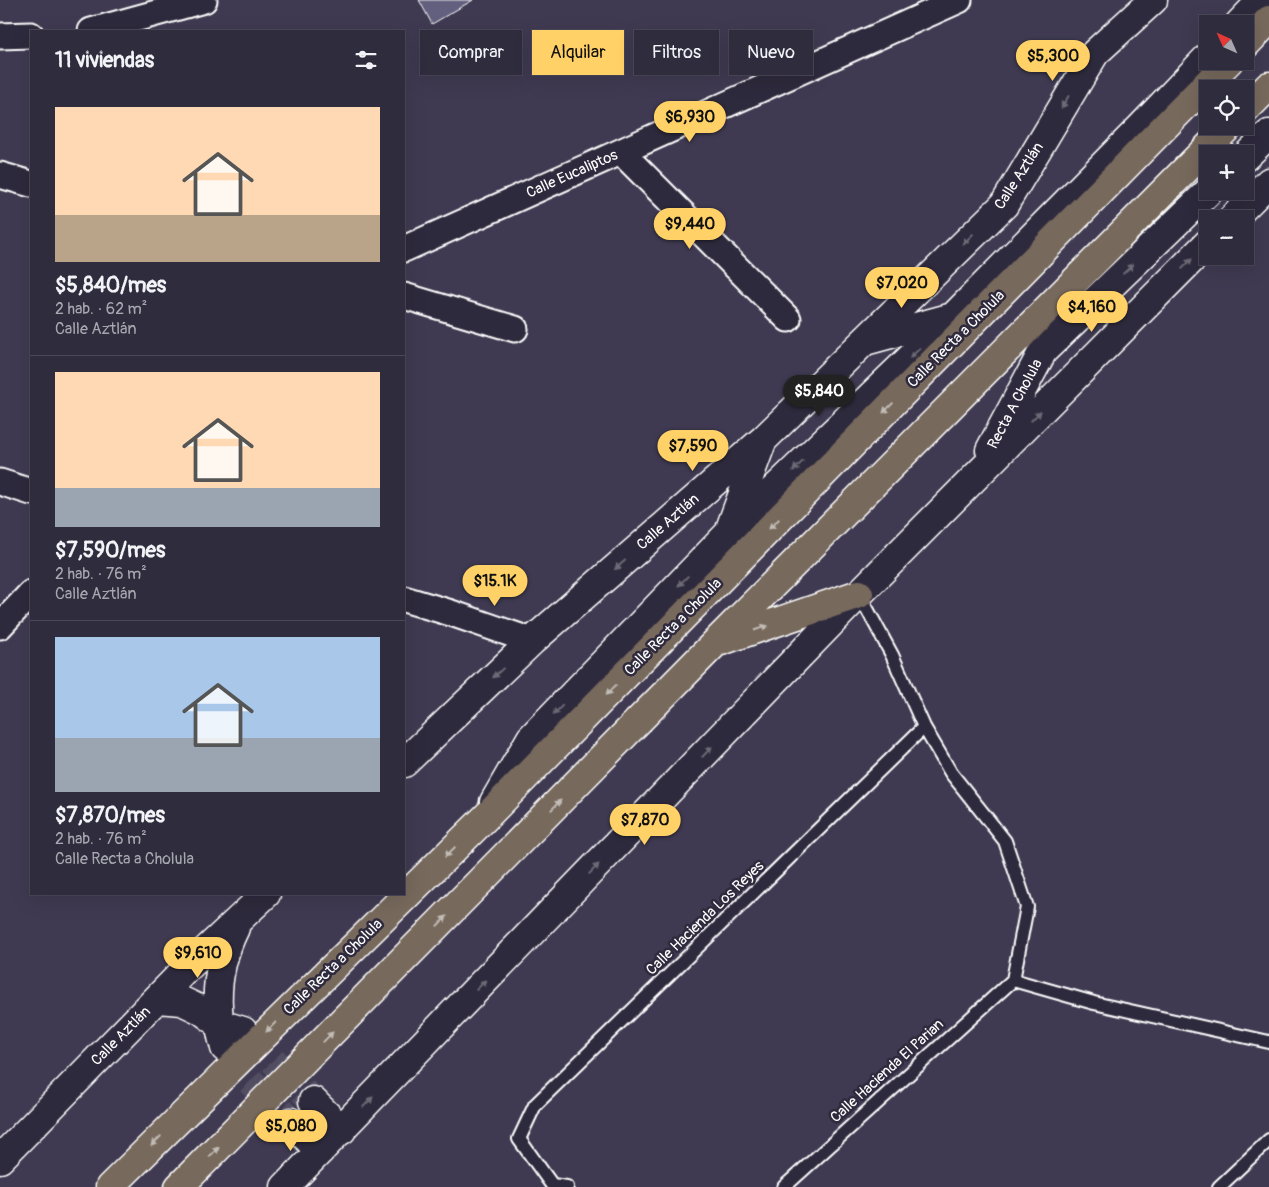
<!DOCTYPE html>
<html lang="es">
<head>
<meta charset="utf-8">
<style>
	body { margin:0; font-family:Pangolin,sans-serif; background:#373444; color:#f1f3f6; height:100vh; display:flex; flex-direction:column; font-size:19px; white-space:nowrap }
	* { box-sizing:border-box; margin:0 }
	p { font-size:16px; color:#a7a7b0 }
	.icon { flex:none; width:28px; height:28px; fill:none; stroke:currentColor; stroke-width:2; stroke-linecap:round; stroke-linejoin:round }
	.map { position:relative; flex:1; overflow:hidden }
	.panel { position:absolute; left:30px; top:30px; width:375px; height:865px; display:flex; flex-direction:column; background:#2f2c3d; border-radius:0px; box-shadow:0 5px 20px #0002,0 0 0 1px #4a4857 }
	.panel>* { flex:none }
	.guide { position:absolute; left:420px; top:30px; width:475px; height:45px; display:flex; gap:10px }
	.needle { width:32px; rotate:315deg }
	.controls { position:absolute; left:1199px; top:15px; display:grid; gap:10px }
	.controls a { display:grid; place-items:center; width:55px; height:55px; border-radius:0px; background:#2f2c3d; box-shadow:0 5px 20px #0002,0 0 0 1px #4a4857; font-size:25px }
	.price { position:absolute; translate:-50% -42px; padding:0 11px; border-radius:18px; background:#ffd166; color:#111; font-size:16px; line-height:32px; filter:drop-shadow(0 1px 2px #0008) }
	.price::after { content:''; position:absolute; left:50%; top:30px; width:15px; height:11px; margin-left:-8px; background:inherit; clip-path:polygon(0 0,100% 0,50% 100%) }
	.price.active { background:#222; color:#fff }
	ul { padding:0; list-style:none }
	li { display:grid; align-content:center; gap:10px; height:265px; padding:0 25px }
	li+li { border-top:1px solid #4a4857 }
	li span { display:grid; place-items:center; height:155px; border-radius:0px; color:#555 }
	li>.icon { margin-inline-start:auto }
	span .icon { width:90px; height:90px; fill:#fffc; stroke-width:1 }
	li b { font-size:21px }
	h2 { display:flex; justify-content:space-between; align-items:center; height:60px; padding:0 25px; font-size:21px }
	.chip { padding:0 18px; border-radius:0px; background:#2f2c3d; box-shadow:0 5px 20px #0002,0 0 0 1px #4a4857; font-size:18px; line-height:45px }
	.chip.active { background:#ffd166; color:#111 }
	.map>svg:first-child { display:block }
	.building { fill:#64617f; stroke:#fff }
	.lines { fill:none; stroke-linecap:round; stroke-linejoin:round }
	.secondary-tunnel { stroke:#524e62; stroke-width:28; stroke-dasharray:28 14; stroke-linecap:butt }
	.lane-casing { stroke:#fff; stroke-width:16 }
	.street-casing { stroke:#fff; stroke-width:29 }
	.secondary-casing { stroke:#fff; stroke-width:31 }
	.primary-casing { stroke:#fff; stroke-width:31 }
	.lane { stroke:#2f2a3d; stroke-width:12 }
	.street { stroke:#2f2a3d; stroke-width:25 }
	.secondary { stroke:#2f2a3d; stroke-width:28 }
	.primary { stroke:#77695c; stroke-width:28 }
	.oneway { fill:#6d6a77 }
	.oneway2 { fill:#c2bcb6 }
	.labels { text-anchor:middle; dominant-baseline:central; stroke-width:5; stroke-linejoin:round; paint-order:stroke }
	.street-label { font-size:15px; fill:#fff; stroke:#2f2a3d }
</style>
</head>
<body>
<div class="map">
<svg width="1269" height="1187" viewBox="0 0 1269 1187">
	<rect width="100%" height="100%" fill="#3f3a51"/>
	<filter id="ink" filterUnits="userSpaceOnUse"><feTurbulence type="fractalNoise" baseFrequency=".02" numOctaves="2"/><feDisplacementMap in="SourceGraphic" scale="10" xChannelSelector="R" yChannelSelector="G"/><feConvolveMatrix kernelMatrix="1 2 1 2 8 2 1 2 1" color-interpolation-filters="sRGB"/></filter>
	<g filter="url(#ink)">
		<path class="building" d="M419 0H473L432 24Z"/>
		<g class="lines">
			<path class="secondary-tunnel" d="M243 1031 253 1040 313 1101
				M225 1048 233 1062 240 1071 291 1122"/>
			<defs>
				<path id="lane" d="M859 594 892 655 924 727 951 773 1005 841 1027 907 1013 980 1094 1003 1269 1042
					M567 1187 552 1185 519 1139 535 1105 924 727
					M784 1187 1013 980
					M1219 1187 1269 1140"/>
				<path id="street" d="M91 31 204 0
					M0 36 31 35
					M621 152 788 319
					M0 175 31 184
					M404 249 959 0
					M404 296 515 329
					M0 482 31 492
					M404 599 451 613 532 641
					M0 626 31 593"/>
				<path id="secondary" d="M1239 24 1262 0
					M1245 157 1269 134
					M1232 219 1269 182
					M865 341 949 318
					M990 450 1043 351 1209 191
					M731 526 762 442
					M404 763 532 641 764 439 1004 205 1095 53 1153 0
					M494 802 531 738 728 534 953 317 1142 126 1208 57
					M157 999 182 1001 201 1010 220 1024 243 1031
					M225 1048C213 1007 216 966 235 928
					M313 1101 342 1130
					M291 1122 320 1151
					M0 1159 186 969 266 894
					M285 1187 859 594 1208 243"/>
				<path id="primary" d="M1245 45 1269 20
					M1245 110 1269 86
					M721 641 859 594
					M110 1187 485 818 1229 61
					M179 1187 715 643 1229 126"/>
			</defs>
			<use href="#lane" class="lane-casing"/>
			<use href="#street" class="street-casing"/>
			<use href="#secondary" class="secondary-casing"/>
			<use href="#primary" class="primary-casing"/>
			<use href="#lane" class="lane"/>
			<use href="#street" class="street"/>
			<use href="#secondary" class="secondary"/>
			<use href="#primary" class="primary"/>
		</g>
		<defs><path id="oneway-solid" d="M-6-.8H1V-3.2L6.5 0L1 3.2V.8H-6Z" transform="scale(1.25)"/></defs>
		<g class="oneway">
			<use href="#oneway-solid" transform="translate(1065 102) rotate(121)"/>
			<use href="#oneway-solid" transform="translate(968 239) rotate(136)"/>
			<use href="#oneway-solid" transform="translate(1187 264) rotate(-45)"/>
			<use href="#oneway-solid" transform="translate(1128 269) rotate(-44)"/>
			<use href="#oneway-solid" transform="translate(915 353) rotate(136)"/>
			<use href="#oneway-solid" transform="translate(1036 416) rotate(-45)"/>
			<use href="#oneway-solid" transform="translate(798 466) rotate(136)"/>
			<use href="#oneway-solid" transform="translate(620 565) rotate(139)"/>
			<use href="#oneway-solid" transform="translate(683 581) rotate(134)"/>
			<use href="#oneway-solid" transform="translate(498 673) rotate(137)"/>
			<use href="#oneway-solid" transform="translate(558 710) rotate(134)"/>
			<use href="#oneway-solid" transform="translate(707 752) rotate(-46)"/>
			<use href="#oneway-solid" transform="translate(594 869) rotate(-46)"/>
			<use href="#oneway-solid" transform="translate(481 985) rotate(-46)"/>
			<use href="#oneway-solid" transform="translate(368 1102) rotate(-46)"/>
		</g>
		<g class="oneway2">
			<use href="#oneway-solid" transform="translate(888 408) rotate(135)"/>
			<use href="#oneway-solid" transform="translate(774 524) rotate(135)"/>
			<use href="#oneway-solid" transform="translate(761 628) rotate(-19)"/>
			<use href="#oneway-solid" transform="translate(611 690) rotate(135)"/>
			<use href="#oneway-solid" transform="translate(556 805) rotate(-46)"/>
			<use href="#oneway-solid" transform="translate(450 852) rotate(136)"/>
			<use href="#oneway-solid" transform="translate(442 921) rotate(-46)"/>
			<use href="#oneway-solid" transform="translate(271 1027) rotate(135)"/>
			<use href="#oneway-solid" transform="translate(328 1037) rotate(-46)"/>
			<use href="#oneway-solid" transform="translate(156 1141) rotate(135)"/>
			<use href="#oneway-solid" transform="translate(214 1152) rotate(-45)"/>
		</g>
	</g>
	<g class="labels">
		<g class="street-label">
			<text transform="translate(572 174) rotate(-24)">Calle Eucaliptos</text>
			<text transform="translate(1019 176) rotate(-57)">Calle Aztlán</text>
			<text transform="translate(956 339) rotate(-45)">Calle Recta a Cholula</text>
			<text transform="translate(1015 404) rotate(-62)">Recta A Cholula</text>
			<text transform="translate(668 522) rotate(-41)">Calle Aztlán</text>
			<text transform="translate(673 627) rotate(-45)">Calle Recta a Cholula</text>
			<text transform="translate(705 918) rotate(-44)">Calle Hacienda Los Reyes</text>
			<text transform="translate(333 967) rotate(-44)">Calle Recta a Cholula</text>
			<text transform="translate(121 1036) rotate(-45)">Calle Aztlán</text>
			<text transform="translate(887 1071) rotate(-42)">Calle Hacienda El Parian</text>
		</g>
	</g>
</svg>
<div class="controls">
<a><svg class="needle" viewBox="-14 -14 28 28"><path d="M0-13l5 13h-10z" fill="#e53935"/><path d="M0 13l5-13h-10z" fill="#a7a7b0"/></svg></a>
<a><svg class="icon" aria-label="locate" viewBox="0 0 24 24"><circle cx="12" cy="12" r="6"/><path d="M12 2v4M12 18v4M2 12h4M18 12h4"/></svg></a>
<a>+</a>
<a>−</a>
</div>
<b class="price" style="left:1053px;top:82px">$5,300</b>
<b class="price" style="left:690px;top:143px">$6,930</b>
<b class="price" style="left:690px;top:250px">$9,440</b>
<b class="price" style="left:902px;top:309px">$7,020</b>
<b class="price" style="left:1092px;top:333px">$4,160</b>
<b class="price active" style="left:819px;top:417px">$5,840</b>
<b class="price" style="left:693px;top:472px">$7,590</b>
<b class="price" style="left:495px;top:607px">$15.1K</b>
<b class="price" style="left:645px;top:846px">$7,870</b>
<b class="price" style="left:198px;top:979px">$9,610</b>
<b class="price" style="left:291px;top:1152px">$5,080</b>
<div class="guide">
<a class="chip">Comprar</a>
<a class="chip active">Alquilar</a>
<a class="chip">Filtros</a>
<a class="chip">Nuevo</a>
</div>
<section class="panel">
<h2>11 viviendas<svg class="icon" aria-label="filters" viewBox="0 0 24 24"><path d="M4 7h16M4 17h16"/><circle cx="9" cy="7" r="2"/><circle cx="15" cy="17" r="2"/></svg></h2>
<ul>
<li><span style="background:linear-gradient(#ffd9b3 70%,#b9a48a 0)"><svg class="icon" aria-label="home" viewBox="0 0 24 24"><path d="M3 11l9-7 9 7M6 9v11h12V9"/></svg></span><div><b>$5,840/mes</b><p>2 hab. · 62 m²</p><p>Calle Aztlán</p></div></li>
<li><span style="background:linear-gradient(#ffd9b3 75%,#9aa5b1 0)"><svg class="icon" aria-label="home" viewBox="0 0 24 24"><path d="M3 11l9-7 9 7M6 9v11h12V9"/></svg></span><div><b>$7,590/mes</b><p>2 hab. · 76 m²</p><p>Calle Aztlán</p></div></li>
<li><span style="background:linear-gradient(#a9c7e8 65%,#9aa5b1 0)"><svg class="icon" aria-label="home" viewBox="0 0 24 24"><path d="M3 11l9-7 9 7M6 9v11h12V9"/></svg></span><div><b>$7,870/mes</b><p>2 hab. · 76 m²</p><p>Calle Recta a Cholula</p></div></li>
</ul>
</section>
</div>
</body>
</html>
